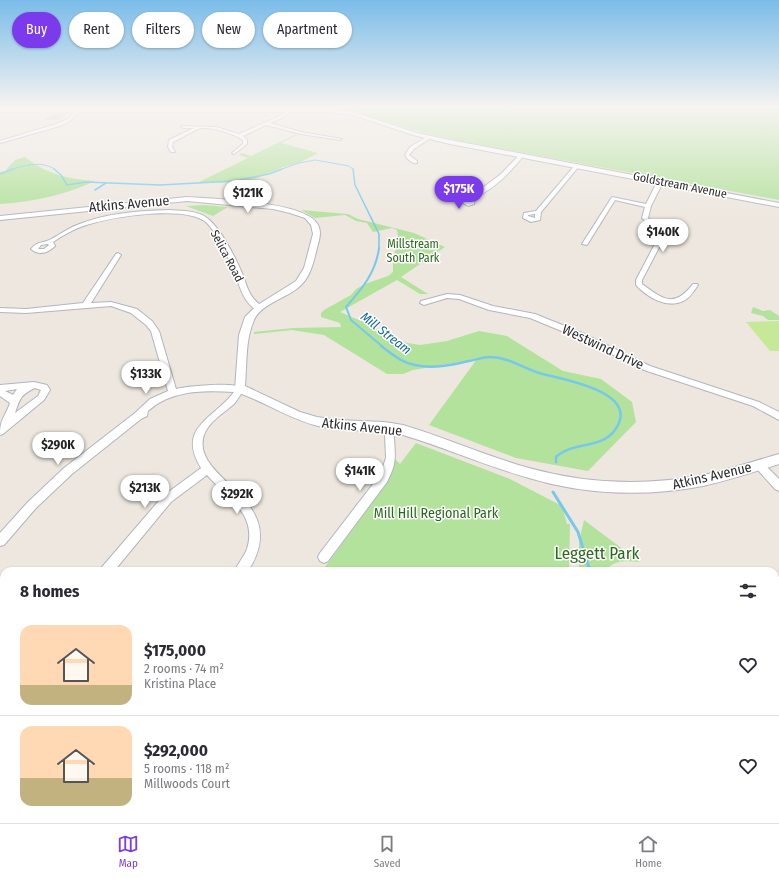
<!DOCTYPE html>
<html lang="en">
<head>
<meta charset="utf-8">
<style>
	body { margin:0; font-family:"Fira Sans Condensed",sans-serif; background:#f2f2f3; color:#2b2b33; height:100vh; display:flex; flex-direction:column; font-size:15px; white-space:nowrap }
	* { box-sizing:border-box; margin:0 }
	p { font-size:13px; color:#7c7c81 }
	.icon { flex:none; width:22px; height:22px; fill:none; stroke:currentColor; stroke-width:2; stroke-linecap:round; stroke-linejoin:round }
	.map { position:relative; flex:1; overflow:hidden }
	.drawer { position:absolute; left:0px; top:567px; width:779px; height:256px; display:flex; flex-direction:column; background:#fff; border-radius:12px 12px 0 0; box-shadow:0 1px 3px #0004 }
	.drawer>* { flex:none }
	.top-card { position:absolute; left:12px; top:12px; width:400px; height:36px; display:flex; gap:8px }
	.price { position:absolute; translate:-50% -34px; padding:0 9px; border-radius:14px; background:#fff; color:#222; font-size:13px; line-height:26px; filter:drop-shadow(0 1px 2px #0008) }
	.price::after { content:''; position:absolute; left:50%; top:24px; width:12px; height:9px; margin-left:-6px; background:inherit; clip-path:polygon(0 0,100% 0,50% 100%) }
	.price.active { background:#7c3aed; color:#fff }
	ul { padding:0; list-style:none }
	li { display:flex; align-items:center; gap:12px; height:100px; padding:0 20px }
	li+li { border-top:1px solid #e1e1e2 }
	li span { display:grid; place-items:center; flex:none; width:112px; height:80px; border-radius:12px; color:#555 }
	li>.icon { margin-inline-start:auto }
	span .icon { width:48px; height:48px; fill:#fffc; stroke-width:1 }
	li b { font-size:17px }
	h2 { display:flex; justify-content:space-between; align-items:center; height:48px; padding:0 20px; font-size:17px }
	.pill { padding:0 14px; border-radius:18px; background:#fff; box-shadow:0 1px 3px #0004; font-size:14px; line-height:36px }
	.pill.active { background:#7c3aed; color:#fff }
	.tabs { display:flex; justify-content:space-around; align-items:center; height:56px; border-top:1px solid #e1e1e2; background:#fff; font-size:11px; color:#7c7c81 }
	.tabs a { display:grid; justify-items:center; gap:2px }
	.tabs .active { color:#7c3aed }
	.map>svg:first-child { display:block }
	.green { fill:#b3e29d }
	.pitch { fill:#c5e999 }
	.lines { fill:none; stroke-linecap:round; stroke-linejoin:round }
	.stream-far5 { stroke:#76c9eb; stroke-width:1 }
	.stream-far4 { stroke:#76c9eb; stroke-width:1.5 }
	.stream-far3 { stroke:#76c9eb; stroke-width:2 }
	.stream-far2 { stroke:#76c9eb; stroke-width:2.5 }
	.stream-far1 { stroke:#76c9eb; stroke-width:3 }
	.stream { stroke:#76c9eb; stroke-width:4 }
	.building { fill:#c9c5bd }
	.minor-casing { stroke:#b2b5bf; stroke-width:2 }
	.tertiary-casing { stroke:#b2b5bf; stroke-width:2 }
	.secondary-casing { stroke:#b2b5bf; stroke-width:2 }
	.minor { fill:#fff; fill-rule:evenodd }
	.tertiary { fill:#fff; fill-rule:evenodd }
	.secondary { fill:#fff; fill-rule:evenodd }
	.labels { text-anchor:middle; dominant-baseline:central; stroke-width:3; stroke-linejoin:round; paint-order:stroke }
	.far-street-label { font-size:12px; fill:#2c2c2c; stroke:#fff }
	.far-park-label { font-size:12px; fill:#2b681d; stroke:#fff }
	.far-water-label { font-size:13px; font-style:italic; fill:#12689a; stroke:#fff }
	.street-label { font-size:14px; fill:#2c2c2c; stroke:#fff }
	.park-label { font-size:14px; fill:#2b681d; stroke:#fff }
	.near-park-label { font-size:17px; fill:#2b681d; stroke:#fff }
</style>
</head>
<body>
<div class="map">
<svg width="779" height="823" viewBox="0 0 779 823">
	<rect width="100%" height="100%" fill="#ede7df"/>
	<path class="green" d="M341 108H779V200L470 143 421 132Z
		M296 134 298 135 281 143 318 153 299 163 283 167 252 180 221 183 199 182 248 158 239 155 242 153 251 156Z
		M25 157C47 174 67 179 95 181 65 195 33 202 0 204V172L5 171 15 160Z
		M204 205 228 207 213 216 186 206Z
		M301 210 348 214 358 219 414 233 445 247 401 277 428 294H420L397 280 340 312 373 326 389 340 420 345 447 341 479 331 507 336 563 371 601 379 632 402 636 422 588 471 516 458 429 425 477 359 413 370 403 374H387L324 335 292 330 254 334V332L293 328 341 327 340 323 321 317V313L324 310 351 295 356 289 365 284 388 276 393 272V261L398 237 397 230 392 228 373 232 367 223 356 221 345 215 315 218Z
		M753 307 763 311 770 310 779 316V320H768L763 316 751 313Z
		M416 443 510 479 562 506 567 524H570L569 571H322L386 484 392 472 395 459 400 464Z
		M584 520 640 562C627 561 614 559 605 571H579V542Z
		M775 731 779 733V823H135L138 819H775Z
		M31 819H76L77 823H31Z"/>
	<path class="pitch" d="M779 321V351H770L746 322Z"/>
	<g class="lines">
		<path class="stream-far5" d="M10 170C25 165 42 160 56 170
			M279 170 299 163 315 160 349 166 354 170"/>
		<path class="stream-far4" d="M54 169 61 175 67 185 86 182 160 185 234 181 269 174 282 169
			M353 169 355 185 379 234V249
			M0 174 13 169
			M95 190 106 183"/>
		<path class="stream-far3" d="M379 248C376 272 362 289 346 307L351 320 383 347"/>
		<path class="stream-far2" d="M381 346C392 354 402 363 415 365 433 369 452 365 469 361 476 360 483 357 490 357 508 357 523 368 539 373 559 379 643 391 615 430 602 449 571 442 556 457V462"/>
		<path class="stream-far1" d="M553 492 578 532 590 571"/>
		<path class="stream" d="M739 819 742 823"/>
	</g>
	<path class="building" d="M53 114H66L58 120H44Z"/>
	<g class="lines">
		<defs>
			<path id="minor" d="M78 108 81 109 70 121 60 126 0 143V141L56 124 68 119Z
				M289 108 292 109 284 117 270 123 301 132 342 139 340 140 301 134 266 125 243 136 247 140V144L234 154 232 153 243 144V140C235 134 207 125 198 129 191 132 181 138 173 142L172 147 175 152H171L168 147 169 140 194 128H183L181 126 216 127 239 134 282 115Z
				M428 136 432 137 414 149 409 155 417 161V163C412 164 407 159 405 155L410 147Z
				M520 154 524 155C512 171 493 190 475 197L474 204 468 206 460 201 462 198 473 194 441 184 444 182 477 192 501 174ZM470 199 469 202 466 200Z
				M576 164 580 165 541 212 540 220 531 222 523 218 524 213 536 211ZM535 214V218L528 216V215Z
				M660 180 663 182 651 206 648 218 663 231 664 238 642 280V284C664 300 674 308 693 284H697L698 285C694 291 690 298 683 301 667 309 647 297 636 285V280L658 238V232L642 218 645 207 615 200 587 245 582 244 612 197 646 204 657 182Z
				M169 210C179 211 192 210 202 215 218 222 235 257 242 273 247 286 249 298 262 306V310H256C242 300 240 286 234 271 229 259 216 232 207 223 187 204 111 217 86 225 74 229 63 235 53 242L55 246C48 253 39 256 31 249 36 243 39 243 47 241 57 237 66 229 77 225 105 213 138 211 169 210ZM48 244 49 245 44 249H38L41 245Z
				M118 253 121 255 91 303 111 302 137 309 152 321 159 331 176 389C187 386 238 381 244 389 241 394 238 399 234 404 224 413 209 421 204 435 189 481 295 498 248 571H235C238 563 244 557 247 549 258 514 227 498 207 475L171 502 114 571H100L102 567 163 496 201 468C176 427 214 419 234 392 204 390 171 390 148 411L147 416 141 419 72 474 36 508 4 545 0 546V533L28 502 64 468 135 413 150 399 168 391 151 331 146 325 131 313 111 306 26 313 0 312V308L26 309 83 303 116 254Z
				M447 294 460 295 493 306 535 314 582 333 650 366 759 402 779 412V420L753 406 644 370 576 337 530 318 489 310 459 299 447 298 424 305 420 303 421 301Z
				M34 382 47 385 50 390 44 400 3 434 0 435C0 419 5 417 10 403L0 396V385ZM35 388 41 390 38 396 15 413C20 399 20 395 35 388ZM17 389 13 395 5 391Z
				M391 423 394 424C396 429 394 432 394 437 395 457 397 463 387 482L328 561 324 563 320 561 318 557 320 553 380 475 386 458 385 434 388 424Z
				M759 461 762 462 779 479V491L775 489 756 468 754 465 756 462Z"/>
			<path id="tertiary" d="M187 197C212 199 307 201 318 225 322 233 319 240 317 248 314 260 311 275 302 284 291 297 261 303 254 320 245 340 247 364 245 386L300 412 317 417 337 420 384 422 403 425C446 438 486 456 529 468 586 484 646 486 703 475 729 470 754 461 779 454V464C754 472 729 480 703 486 646 497 585 495 529 478 486 466 446 448 403 435 375 428 346 433 318 426 289 419 264 401 236 392L235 389 239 335 245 317 256 306 296 281 304 268 313 234 311 225 305 218 290 213 273 209 187 201 0 220V216Z"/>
			<path id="secondary" d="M0 108H331L356 113 417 133 450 140 779 203V207L450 144 413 135 353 115 331 112H0Z"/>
		</defs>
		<use href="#minor" class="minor-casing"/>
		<use href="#tertiary" class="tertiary-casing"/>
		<use href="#secondary" class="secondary-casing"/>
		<use href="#minor" class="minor"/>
		<use href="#tertiary" class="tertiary"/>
		<use href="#secondary" class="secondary"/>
	</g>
	<linearGradient id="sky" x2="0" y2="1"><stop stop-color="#7abce9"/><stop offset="0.48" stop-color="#f7f4f1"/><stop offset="1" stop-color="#f7f4f1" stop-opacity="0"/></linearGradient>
	<rect width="779" height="223" fill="url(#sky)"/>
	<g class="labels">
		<g class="far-street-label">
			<text transform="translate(680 185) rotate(11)">Goldstream Avenue</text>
			<text transform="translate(227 256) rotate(62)">Selica Road</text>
		</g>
		<g class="far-park-label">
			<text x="413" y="244">Millstream<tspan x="413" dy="14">South Park</tspan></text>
		</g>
		<g class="far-water-label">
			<text transform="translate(386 333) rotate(38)">Mill Stream</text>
		</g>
		<g class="street-label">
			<text transform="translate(129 204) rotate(-5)">Atkins Avenue</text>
			<text transform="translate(603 347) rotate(25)">Westwind Drive</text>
			<text transform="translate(362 427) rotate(6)">Atkins Avenue</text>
			<text transform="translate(712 476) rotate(-13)">Atkins Avenue</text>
		</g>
		<g class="park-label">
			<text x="436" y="513">Mill Hill Regional Park</text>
		</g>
		<g class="near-park-label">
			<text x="597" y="553">Leggett Park</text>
		</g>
	</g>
</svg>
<b class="price active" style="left:459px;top:210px">$175K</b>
<b class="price" style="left:248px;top:214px">$121K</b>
<b class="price" style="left:663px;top:253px">$140K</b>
<b class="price" style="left:146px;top:395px">$133K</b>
<b class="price" style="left:58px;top:466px">$290K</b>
<b class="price" style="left:360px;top:492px">$141K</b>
<b class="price" style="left:145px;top:509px">$213K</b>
<b class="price" style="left:237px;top:515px">$292K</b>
<div class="top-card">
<a class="pill active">Buy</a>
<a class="pill">Rent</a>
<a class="pill">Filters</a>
<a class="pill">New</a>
<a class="pill">Apartment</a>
</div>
<section class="drawer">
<h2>8 homes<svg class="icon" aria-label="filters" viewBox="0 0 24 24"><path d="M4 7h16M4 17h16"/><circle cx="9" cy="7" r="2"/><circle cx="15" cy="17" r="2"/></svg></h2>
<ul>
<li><span style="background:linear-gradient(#ffd9b3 75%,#c2b280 0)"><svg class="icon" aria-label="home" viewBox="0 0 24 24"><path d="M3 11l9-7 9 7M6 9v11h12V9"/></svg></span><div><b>$175,000</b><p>2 rooms · 74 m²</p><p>Kristina Place</p></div><svg class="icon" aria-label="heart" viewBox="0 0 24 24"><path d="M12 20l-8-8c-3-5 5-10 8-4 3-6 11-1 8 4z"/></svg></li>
<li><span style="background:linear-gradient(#ffd9b3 65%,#c2b280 0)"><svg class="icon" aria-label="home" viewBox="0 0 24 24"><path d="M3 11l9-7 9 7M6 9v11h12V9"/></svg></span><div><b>$292,000</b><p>5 rooms · 118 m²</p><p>Millwoods Court</p></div><svg class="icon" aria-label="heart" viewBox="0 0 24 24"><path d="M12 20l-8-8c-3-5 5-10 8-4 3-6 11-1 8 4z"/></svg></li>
</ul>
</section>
</div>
<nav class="tabs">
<a class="active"><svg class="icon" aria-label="map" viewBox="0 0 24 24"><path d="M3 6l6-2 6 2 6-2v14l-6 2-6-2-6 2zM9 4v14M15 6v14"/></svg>Map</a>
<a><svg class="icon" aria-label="saved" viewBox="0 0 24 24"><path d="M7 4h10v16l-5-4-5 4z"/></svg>Saved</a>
<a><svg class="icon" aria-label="home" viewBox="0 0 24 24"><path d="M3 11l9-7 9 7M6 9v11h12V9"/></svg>Home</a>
</nav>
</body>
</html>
